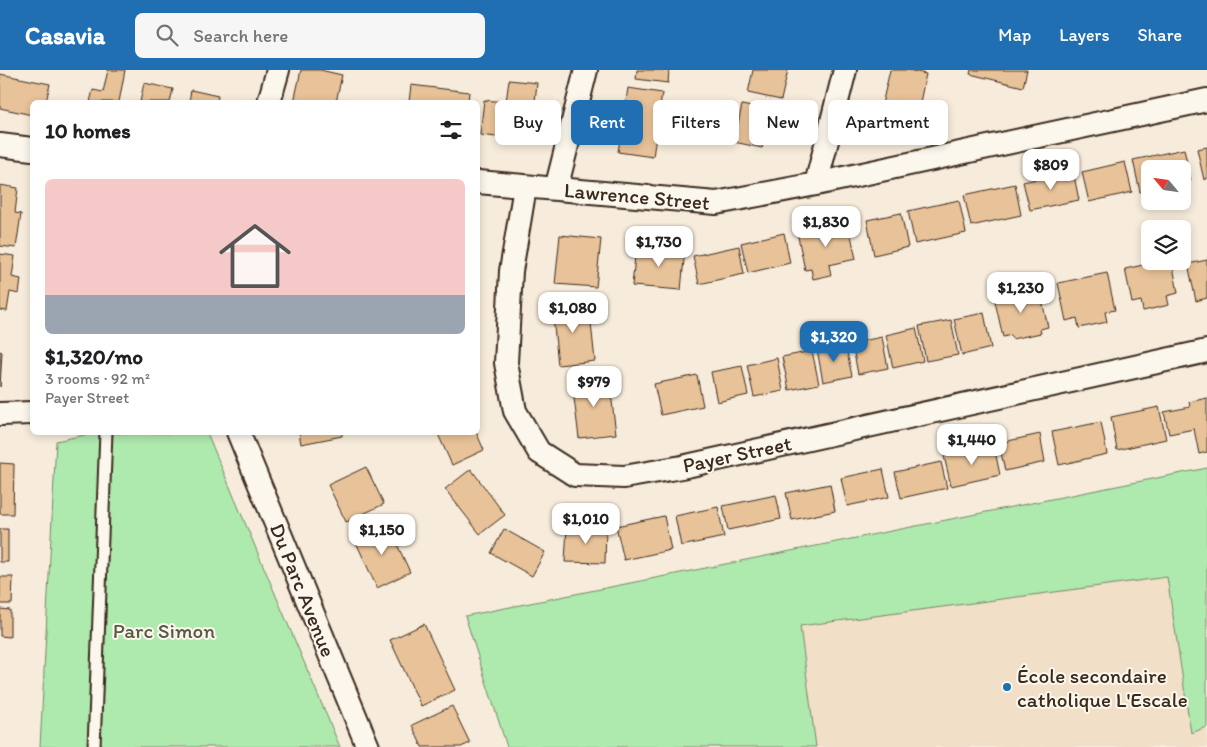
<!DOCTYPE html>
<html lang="en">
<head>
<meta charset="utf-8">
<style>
	body { margin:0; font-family:Itim,sans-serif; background:#f6f6f6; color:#202124; height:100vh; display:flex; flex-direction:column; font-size:19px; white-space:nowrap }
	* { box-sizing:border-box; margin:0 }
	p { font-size:16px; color:#757577 }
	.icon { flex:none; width:28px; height:28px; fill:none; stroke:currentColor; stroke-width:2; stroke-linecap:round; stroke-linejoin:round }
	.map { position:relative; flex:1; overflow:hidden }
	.sheet { position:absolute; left:30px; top:30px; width:450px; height:335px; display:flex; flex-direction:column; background:#fff; border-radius:8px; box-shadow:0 2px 8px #0003 }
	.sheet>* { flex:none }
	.top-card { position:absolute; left:495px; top:30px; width:475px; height:45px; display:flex; gap:10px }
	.needle { width:32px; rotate:299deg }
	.controls { position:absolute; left:1141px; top:90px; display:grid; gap:10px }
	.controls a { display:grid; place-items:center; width:50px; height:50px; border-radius:8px; background:#fff; box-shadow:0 2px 8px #0003; font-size:25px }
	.price { position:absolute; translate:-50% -42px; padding:0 11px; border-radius:10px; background:#fff; color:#222; font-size:16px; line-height:32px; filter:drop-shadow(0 1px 2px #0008) }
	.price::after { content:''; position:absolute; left:50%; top:30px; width:15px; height:11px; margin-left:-8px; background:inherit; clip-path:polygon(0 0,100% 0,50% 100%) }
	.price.active { background:#1f6fb2; color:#fff }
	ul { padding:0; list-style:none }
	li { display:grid; align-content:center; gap:10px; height:265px; padding:0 15px }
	li span { display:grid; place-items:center; height:155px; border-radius:8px; color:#555 }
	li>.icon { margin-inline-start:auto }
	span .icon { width:90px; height:90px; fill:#fffc; stroke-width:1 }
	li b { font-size:21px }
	h2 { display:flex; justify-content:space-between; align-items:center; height:60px; padding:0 15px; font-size:21px }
	.tag { padding:0 18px; border-radius:8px; background:#fff; box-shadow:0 2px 8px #0003; font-size:18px; line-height:45px }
	.tag.active { background:#1f6fb2; color:#fff }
	header { display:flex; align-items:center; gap:30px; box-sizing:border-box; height:70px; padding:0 25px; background:#1f6fb2; color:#fff }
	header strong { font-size:24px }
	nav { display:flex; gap:28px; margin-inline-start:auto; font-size:18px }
	.search { width:350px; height:45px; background:#f6f6f6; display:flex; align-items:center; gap:12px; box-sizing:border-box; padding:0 18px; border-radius:8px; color:#757577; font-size:19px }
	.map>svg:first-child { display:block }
	.built { fill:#f2dfc7 }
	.green { fill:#aee9ae; stroke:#748a66 }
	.building { fill:#e8c298; stroke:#3b2a1e }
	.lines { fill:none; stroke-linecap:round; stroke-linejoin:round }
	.service-casing { stroke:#3b2a1e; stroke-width:15 }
	.minor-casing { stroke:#3b2a1e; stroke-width:26 }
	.service { stroke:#fbf7ec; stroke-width:11 }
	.minor { stroke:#fbf7ec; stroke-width:22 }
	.poi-dot { fill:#1f6fb2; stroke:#fbf7ec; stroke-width:2 }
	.labels { text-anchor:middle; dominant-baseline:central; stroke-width:4; stroke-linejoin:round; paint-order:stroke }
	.street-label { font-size:21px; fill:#3b2a1e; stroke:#fbf7ec }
	.park-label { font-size:21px; fill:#585a42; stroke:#fbf7ec }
	.poi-label { font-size:21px; fill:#3b2a1e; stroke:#fbf7ec; text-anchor:start }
</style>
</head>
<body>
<header>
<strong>Casavia</strong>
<div class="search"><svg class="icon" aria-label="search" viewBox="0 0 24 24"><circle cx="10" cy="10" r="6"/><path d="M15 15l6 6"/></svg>Search here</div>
<nav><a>Map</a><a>Layers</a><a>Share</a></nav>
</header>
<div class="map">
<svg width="1207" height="677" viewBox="0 0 1207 677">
	<rect width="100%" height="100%" fill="#f7ecdb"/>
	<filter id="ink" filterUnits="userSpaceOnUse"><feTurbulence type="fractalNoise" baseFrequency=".02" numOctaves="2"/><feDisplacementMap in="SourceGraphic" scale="10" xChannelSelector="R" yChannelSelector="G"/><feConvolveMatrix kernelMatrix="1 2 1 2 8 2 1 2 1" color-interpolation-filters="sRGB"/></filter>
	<g filter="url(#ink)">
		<path class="built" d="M1206 496 1207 677H816L800 556Z"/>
		<path class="green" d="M94 363H207L340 677H40L56 371Z
			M1207 398V657L1191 663 1167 507 800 556 816 677H507L465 546Z"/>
		<path class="building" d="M108 0H125L119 32H90L93 20 103 22Z
			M301 0H320L342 5 336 32H294Z
			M637 0H669L668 13 636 9Z
			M753 0H788L781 30 748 23Z
			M890 0H908L926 4 916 51 880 43Z
			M971 0H1027L1023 17 970 4Z
			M0 4 50 14 46 32H32V45L0 38Z
			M509 10 537 13 533 49 524 48 521 70 480 65 484 30 506 32Z
			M144 13 173 19 170 32H140Z
			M411 15 469 22 468 32H409Z
			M628 18 662 23 653 87 618 82Z
			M191 20 218 26 217 32H189Z
			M742 35 770 41 762 78 734 72Z
			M1207 77V109L1204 110 1197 79Z
			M1184 79 1191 111 1182 113V99H1150V120L1140 122 1133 90Z
			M1125 92 1132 122 1089 132 1082 102Z
			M1073 101 1079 130 1030 140 1023 112Z
			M1015 114 1021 145 971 156 964 125Z
			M0 115 18 118 15 143 21 144 16 178 0 176Z
			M959 130 966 163 915 174 908 141Z
			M901 143 908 177 874 185 867 150Z
			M848 151 856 189 829 195 831 205 813 209 811 199 805 200 797 162Z
			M784 163 790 193 748 203 741 173Z
			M560 165 601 169 596 217 555 214Z
			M636 176 685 179 681 220 632 216Z
			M739 176 744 204 699 214 693 186Z
			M0 184 15 186 12 207 21 209 19 224 10 222 7 241 0 240Z
			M1207 190V228L1196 231 1188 194Z
			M1161 191H1172L1178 223 1167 226 1169 235 1143 241 1141 231 1132 233 1125 199Z
			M1107 203 1115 240 1105 242 1107 252 1079 258 1077 248 1066 251 1058 213Z
			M1039 218 1048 257 1040 259 1041 263 1012 269 1011 265 1003 267 994 227Z
			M589 234 595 291 558 295 552 237Z
			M984 243 991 278 962 285 954 249Z
			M951 250 958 285 926 291 919 256Z
			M916 258 923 291 893 298 886 265Z
			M882 267 888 298 858 304 852 273Z
			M845 273 852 306 823 312 817 279Z
			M0 281 2 282 0 317Z
			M812 281 819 314 789 320 782 287Z
			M777 288 783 321 754 327 747 295Z
			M742 296 748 325 717 332 711 302Z
			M697 305 703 336 661 345 654 314Z
			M609 307 616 364 579 368 572 312Z
			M1207 328V382L1199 384 1194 359 1169 364 1164 342 1190 337 1189 332Z
			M1159 337 1166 369 1117 380 1111 347Z
			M1101 352 1107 384 1059 395 1052 362Z
			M299 362H342V366L301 374Z
			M437 362H476L484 380 452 395Z
			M1040 364 1045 392 1005 401 999 373Z
			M994 376 1000 405 951 416 944 386Z
			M941 392 947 418 901 428 895 402Z
			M0 393 14 394 13 444H0Z
			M366 397 384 434 346 452 328 415Z
			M471 399 505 445 480 464 445 419Z
			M883 399 889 427 847 436 841 408Z
			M830 414 835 441 792 450 786 423Z
			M776 425 781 449 728 460 723 436Z
			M718 437 724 467 681 476 675 446Z
			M664 446 671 480 624 490 616 456Z
			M388 455 410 502 377 518 355 470Z
			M567 457 606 458 605 493 565 492Z
			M0 459H8V492H0Z
			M504 459 545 482 532 506 491 483Z
			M0 507H13L12 534H0Z
			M0 539 10 540V567L0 566Z
			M424 554 455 620 421 636 390 570Z
			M452 636 470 673 461 677H422L412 655Z"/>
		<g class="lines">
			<defs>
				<path id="service" d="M94 677 106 362"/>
				<path id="minor" d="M269 32 278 0
					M0 75 32 79
					M478 112 716 133 816 114 1207 30
					M816 114 845 0
					M525 117 511 201 506 293 515 341 539 382 575 405 624 407 682 397 1207 281
					M556 119 586 0
					M0 344 32 343
					M238 362 368 677"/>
			</defs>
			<use href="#service" class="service-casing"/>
			<use href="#minor" class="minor-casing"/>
			<use href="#service" class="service"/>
			<use href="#minor" class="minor"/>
		</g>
	</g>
	<circle class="poi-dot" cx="1007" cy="617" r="5"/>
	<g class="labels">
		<g class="street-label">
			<text transform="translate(637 126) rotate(5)">Lawrence Street</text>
			<text transform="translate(737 384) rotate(-12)">Payer Street</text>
			<text transform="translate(303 520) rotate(68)">Du Parc Avenue</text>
		</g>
		<g class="park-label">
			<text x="164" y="560">Parc Simon</text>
		</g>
		<g class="poi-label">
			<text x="1017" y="605">École secondaire<tspan x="1017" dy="24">catholique L'Escale</tspan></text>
		</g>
	</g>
</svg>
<div class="controls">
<a><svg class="needle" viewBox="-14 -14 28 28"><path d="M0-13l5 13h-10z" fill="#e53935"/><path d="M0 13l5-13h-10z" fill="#757577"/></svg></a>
<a><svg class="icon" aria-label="layers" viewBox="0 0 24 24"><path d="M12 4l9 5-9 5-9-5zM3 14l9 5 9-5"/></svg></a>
</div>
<b class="price" style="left:1051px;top:121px">$809</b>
<b class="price" style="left:826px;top:178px">$1,830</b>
<b class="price" style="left:659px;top:198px">$1,730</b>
<b class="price" style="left:1021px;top:244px">$1,230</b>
<b class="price" style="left:573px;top:264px">$1,080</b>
<b class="price active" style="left:834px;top:293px">$1,320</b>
<b class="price" style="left:594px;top:338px">$979</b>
<b class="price" style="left:972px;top:396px">$1,440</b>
<b class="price" style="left:586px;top:475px">$1,010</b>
<b class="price" style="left:382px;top:486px">$1,150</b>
<div class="top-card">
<a class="tag">Buy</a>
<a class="tag active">Rent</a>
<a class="tag">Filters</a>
<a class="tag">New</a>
<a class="tag">Apartment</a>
</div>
<section class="sheet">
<h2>10 homes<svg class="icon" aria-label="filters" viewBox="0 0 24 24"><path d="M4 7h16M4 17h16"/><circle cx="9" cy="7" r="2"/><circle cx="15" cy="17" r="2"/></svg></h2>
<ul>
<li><span style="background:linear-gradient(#f6c9c9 75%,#9aa5b1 0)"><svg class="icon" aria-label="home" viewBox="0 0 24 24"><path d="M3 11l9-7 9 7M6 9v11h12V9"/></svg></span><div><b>$1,320/mo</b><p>3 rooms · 92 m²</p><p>Payer Street</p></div></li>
</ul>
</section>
</div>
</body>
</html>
